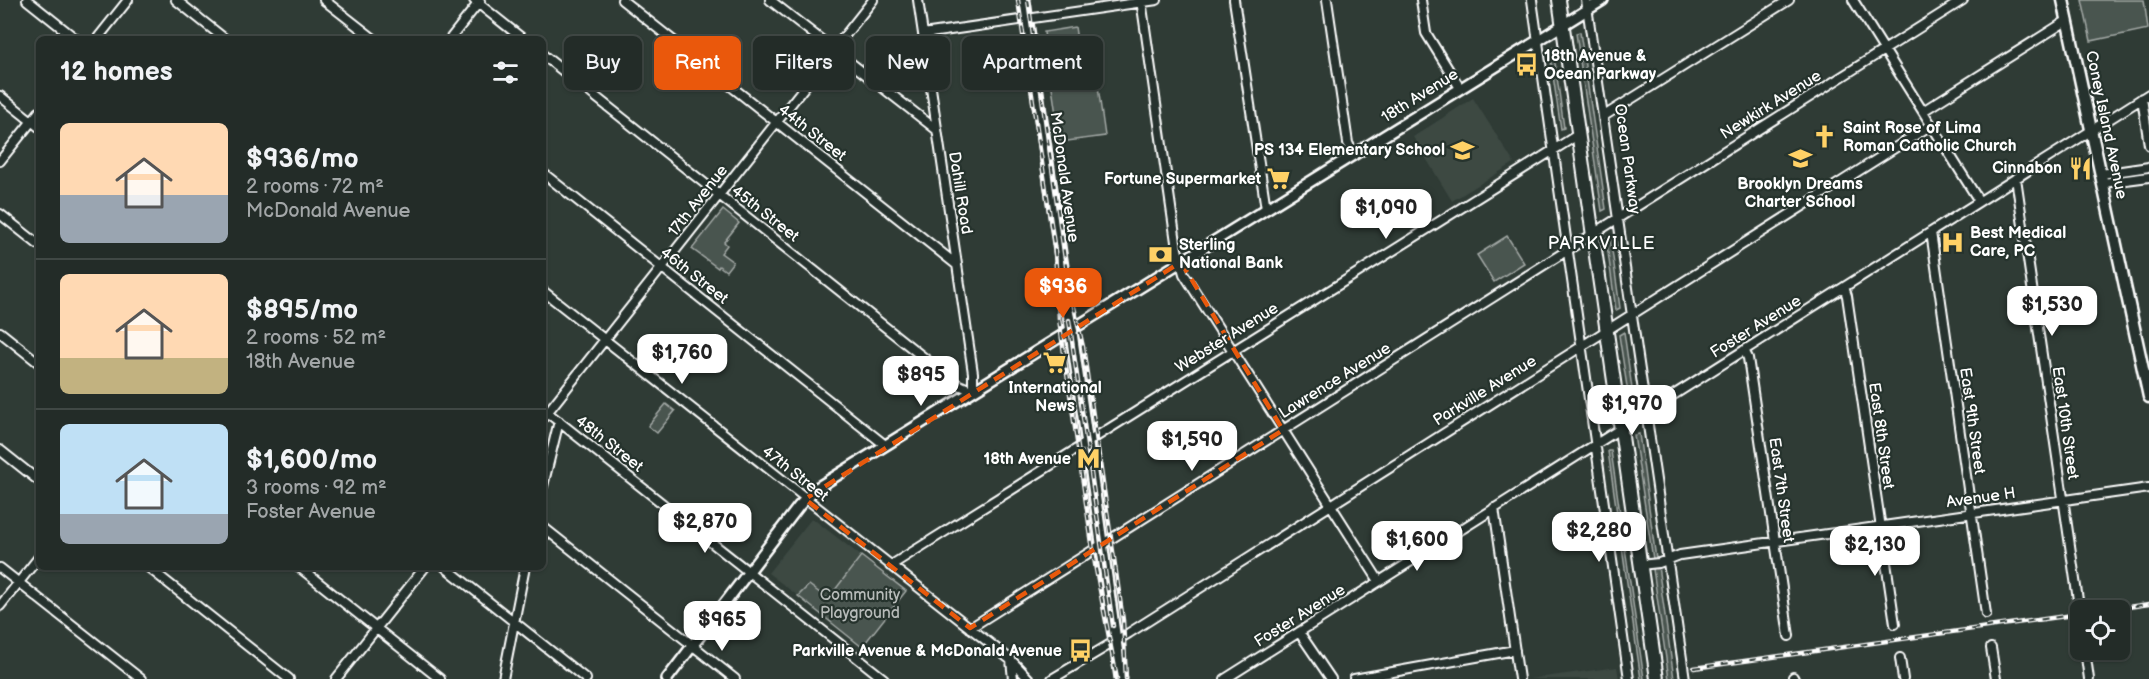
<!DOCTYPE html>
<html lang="en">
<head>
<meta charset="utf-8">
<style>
	body { margin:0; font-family:"Balsamiq Sans",sans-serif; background:#2b3430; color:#f1f3f6; height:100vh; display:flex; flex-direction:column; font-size:22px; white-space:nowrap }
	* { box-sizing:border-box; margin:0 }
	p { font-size:20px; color:#a3a7a8 }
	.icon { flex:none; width:33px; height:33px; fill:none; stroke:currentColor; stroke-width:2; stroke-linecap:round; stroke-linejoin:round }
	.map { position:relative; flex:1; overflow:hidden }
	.sheet { position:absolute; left:36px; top:36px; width:510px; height:534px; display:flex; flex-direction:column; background:#232c28; border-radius:9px; box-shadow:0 2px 4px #0004,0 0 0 2px #404845 }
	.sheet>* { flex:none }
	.hud { position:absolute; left:564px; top:36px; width:570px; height:54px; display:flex; gap:12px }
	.tools { position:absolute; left:2070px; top:600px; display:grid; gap:12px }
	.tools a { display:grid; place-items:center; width:60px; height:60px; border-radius:9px; background:#232c28; box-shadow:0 2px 4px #0004,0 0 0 2px #404845; font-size:30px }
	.price { position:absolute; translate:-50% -51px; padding:0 14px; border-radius:12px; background:#fff; color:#222; font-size:20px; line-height:39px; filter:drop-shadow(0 2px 3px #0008) }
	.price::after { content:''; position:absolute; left:50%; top:36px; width:18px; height:14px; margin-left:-9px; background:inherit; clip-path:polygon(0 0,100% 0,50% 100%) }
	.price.active { background:#ea580c; color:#fff }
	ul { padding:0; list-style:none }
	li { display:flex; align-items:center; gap:18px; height:150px; padding:0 24px }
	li+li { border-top:2px solid #404845 }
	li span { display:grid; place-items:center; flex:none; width:168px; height:120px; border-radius:9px; color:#555 }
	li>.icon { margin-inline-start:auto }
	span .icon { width:72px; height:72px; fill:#fffc; stroke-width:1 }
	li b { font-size:26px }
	h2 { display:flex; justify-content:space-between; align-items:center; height:72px; padding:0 24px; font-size:26px }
	.tag { padding:0 21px; border-radius:9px; background:#232c28; box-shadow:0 2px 4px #0004,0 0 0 2px #404845; font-size:21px; line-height:54px }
	.tag.active { background:#ea580c; color:#fff }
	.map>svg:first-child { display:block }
	.built { fill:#3c4842 }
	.green { fill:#4a544f; stroke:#a4aaa7; stroke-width:1.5 }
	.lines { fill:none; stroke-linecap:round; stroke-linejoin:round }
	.minor-casing { stroke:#fff; stroke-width:12 }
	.tertiary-casing { stroke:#fff; stroke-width:14 }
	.secondary-casing { stroke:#fff; stroke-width:15 }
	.primary-casing { stroke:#fff; stroke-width:16 }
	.minor { stroke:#26332d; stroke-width:8 }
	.tertiary { stroke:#26332d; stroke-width:9 }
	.secondary { stroke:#26332d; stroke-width:10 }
	.primary { stroke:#26332d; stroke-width:12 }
	.rail-casing { stroke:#fff; stroke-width:4.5 }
	.rail { stroke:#26332d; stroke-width:2; stroke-dasharray:7; stroke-linecap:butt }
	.marked { fill:none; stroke:#e8590c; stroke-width:4.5; stroke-dasharray:12 8; stroke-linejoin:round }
	.labels { text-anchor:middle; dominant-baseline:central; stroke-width:4.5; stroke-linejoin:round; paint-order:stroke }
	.poi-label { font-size:16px; font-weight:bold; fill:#fff; stroke:#26332d; text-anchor:end }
	.street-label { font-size:16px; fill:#fff; stroke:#26332d }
	.park-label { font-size:16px; fill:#b7bbb9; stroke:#26332d }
	.neighbourhood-label { font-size:18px; letter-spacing:1.5px; fill:#fff; stroke:#26332d }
</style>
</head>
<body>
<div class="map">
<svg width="2149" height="679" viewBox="0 0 2149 679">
	<rect width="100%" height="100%" fill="#2f3b35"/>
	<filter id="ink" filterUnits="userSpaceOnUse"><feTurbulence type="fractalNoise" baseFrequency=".0167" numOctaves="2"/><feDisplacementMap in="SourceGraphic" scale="12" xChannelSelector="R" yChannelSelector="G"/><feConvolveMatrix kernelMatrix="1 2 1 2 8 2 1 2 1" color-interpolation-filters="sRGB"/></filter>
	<g filter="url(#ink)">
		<path class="built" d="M1473 98 1514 163 1452 201 1413 137Z
			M812 518 861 556 828 600 807 585 798 596 768 573Z
			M1617 667 1619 679H1529Z"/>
		<path class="green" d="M2082 0H2144L2148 29 2091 41Z
			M1075 27 1080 61 1094 59 1105 136 1060 142 1044 32Z
			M1580 32 1606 209 1602 211 1576 33Z
			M1553 48 1564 128 1561 129 1549 49Z
			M723 210 739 223 724 242 727 245 721 253 733 262 726 271 719 266 718 268 692 249Z
			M1507 236 1524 263 1494 282 1477 255Z
			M1610 236 1620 308 1616 310 1606 238Z
			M1624 332 1634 403 1630 406 1619 335Z
			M666 404 675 411 657 433 648 426Z
			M1639 434 1656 559H1653L1634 435Z
			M1608 451H1611L1644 679H1641Z
			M861 556 906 591 862 647 798 596 809 585 828 599Z
			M1658 566 1674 679H1669L1653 569Z"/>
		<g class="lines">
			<defs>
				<path id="minor" d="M27 0 76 39
					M176 0 225 39
					M324 0 374 39
					M474 0 523 39
					M622 0 957 265
					M770 0 937 130
					M1141 0 1177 249 1184 274 1379 581
					M1234 0 1266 209
					M1327 0 1348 143 1354 155
					M1421 0 1426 33 1460 88
					M1532 0 1629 679
					M1586 0 1685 679
					M1853 0 1979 201
					M923 34 1157 0
					M97 39 128 0
					M450 39 480 1
					M543 55 957 384 973 391V373L918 0
					M0 96 39 127
					M2142 98 2149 145
					M1923 111 2068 20
					M1604 116 1789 0
					M0 161 39 112
					M543 173 885 445
					M2101 174 2149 167
					M2016 178 2078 600
					M2103 183 2149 177
					M0 214 39 245
					M1931 232 1986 614
					M1844 287 1847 296 1895 624
					M543 291 1011 660 1029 679
					M0 332 39 363
					M1744 350 1748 358 1789 636
					M543 409 884 679
					M543 418 873 0
					M0 450 39 481
					M543 486 559 421
					M1494 508 1519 679
					M543 527 735 679
					M1640 565 1659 563 1680 555 2149 488
					M890 566 1579 134
					M148 567 289 679
					M299 567 440 679
					M445 567 586 679
					M0 568 141 679
					M0 606 39 557
					M970 628 1963 0
					M1299 632 1331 679
					M1991 648 1996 679
					M2085 650 2089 679
					M1900 658 1903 679
					M1011 660 1013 679
					M1793 677 1794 679
					M336 679 425 567
					M503 679 525 567
					M1052 679 1129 633 1931 125
					M1225 679 2149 94
					M1354 679 1515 650"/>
				<path id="tertiary" d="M667 679 799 506 815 489 1603 0"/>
				<path id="secondary" d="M1024 0 1121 679
					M2063 0 2149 397"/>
				<path id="primary" d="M1559 0 1657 679"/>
			</defs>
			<use href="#minor" class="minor-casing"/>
			<use href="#tertiary" class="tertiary-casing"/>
			<use href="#secondary" class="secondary-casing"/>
			<use href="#primary" class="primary-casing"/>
			<use href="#minor" class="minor"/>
			<use href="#tertiary" class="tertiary"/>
			<use href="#secondary" class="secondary"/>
			<use href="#primary" class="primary"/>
			<defs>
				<path id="rail" d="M1018 0 1055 251 1059 319 1095 564 1117 679
					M1028 0 1068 280 1083 347 1123 620 1126 679
					M1069 320 1113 626
					M2107 610 2149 604
					M1694 668 2080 614"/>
			</defs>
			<use href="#rail" class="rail-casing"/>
			<use href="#rail" class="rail"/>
		</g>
	</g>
	<path class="marked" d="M1181 262 1283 430 970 628 805 499Z"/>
	<defs>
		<symbol id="bus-bare" viewBox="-9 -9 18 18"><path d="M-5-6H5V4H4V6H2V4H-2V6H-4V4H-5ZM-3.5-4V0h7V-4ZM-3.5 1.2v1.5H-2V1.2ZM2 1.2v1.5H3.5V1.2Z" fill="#ffd166" stroke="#26332d" stroke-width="2.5" paint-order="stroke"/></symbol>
		<symbol id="church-bare" viewBox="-9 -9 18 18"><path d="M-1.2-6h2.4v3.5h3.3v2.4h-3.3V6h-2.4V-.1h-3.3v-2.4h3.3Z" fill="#ffd166" stroke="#26332d" stroke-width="2.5" paint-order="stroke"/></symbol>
		<symbol id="school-bare" viewBox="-9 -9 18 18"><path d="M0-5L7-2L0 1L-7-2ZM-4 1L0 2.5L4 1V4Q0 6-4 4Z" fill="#ffd166" stroke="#26332d" stroke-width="2.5" paint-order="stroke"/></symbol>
		<symbol id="restaurant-bare" viewBox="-9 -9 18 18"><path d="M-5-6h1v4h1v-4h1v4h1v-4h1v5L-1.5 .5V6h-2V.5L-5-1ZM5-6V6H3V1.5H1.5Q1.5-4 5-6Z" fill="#ffd166" stroke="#26332d" stroke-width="2.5" paint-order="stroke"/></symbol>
		<symbol id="supermarket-bare" viewBox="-9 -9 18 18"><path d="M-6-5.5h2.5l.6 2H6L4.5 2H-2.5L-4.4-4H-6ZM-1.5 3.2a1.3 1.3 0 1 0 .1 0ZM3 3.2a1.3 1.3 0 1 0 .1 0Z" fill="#ffd166" stroke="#26332d" stroke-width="2.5" paint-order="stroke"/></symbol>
		<symbol id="hospital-bare" viewBox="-9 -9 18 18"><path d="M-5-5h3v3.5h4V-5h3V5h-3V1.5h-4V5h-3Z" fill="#ffd166" stroke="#26332d" stroke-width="2.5" paint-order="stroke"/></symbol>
		<symbol id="bank-bare" viewBox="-9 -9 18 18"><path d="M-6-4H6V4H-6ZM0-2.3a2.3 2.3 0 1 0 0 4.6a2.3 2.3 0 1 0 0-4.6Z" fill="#ffd166" stroke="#26332d" stroke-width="2.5" paint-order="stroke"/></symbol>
		<symbol id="metro-bare" viewBox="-9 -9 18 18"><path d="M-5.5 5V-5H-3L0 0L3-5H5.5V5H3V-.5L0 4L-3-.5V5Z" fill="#ffd166" stroke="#26332d" stroke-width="2.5" paint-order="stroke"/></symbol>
	</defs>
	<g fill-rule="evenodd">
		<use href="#bus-bare" x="1510" y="48" width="33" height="33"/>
		<use href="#church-bare" x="1808" y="120" width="33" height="33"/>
		<use href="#school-bare" x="1446" y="134" width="33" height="33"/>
		<use href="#school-bare" x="1784" y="142" width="33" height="33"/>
		<use href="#restaurant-bare" x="2064" y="152" width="33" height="33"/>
		<use href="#supermarket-bare" x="1262" y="162" width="33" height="33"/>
		<use href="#hospital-bare" x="1936" y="226" width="33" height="33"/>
		<use href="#bank-bare" x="1144" y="238" width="33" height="33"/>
		<use href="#supermarket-bare" x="1038" y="346" width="33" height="33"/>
		<use href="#metro-bare" x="1072" y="442" width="33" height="33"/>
		<use href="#bus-bare" x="1064" y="634" width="33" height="33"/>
	</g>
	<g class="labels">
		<g class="poi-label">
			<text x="1544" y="56" text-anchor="start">18th Avenue &amp;<tspan x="1544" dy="18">Ocean Parkway</tspan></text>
			<text x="1843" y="128" text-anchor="start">Saint Rose of Lima<tspan x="1843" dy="18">Roman Catholic Church</tspan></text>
			<text x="1445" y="150">PS 134 Elementary School</text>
			<text x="2062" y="168">Cinnabon</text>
			<text x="1261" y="179">Fortune Supermarket</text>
			<text x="1800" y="184" text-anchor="middle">Brooklyn Dreams<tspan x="1800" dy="18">Charter School</tspan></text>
			<text x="1970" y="233" text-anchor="start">Best Medical<tspan x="1970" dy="18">Care, PC</tspan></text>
			<text x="1179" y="245" text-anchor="start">Sterling<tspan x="1179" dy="18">National Bank</tspan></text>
			<text x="1055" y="388" text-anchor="middle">International<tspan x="1055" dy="18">News</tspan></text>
			<text x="1071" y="459">18th Avenue</text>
			<text x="1062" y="651">Parkville Avenue &amp; McDonald Avenue</text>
		</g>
		<g class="street-label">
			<text transform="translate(1420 96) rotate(-32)">18th Avenue</text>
			<text transform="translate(1771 105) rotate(-32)">Newkirk Avenue</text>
			<text transform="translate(2106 125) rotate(78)">Coney Island Avenue</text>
			<text transform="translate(812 133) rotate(38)">44th Street</text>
			<text transform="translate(1627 159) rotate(82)">Ocean Parkway</text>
			<text transform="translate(1064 177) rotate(82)">McDonald Avenue</text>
			<text transform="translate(960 193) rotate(81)">Dahill Road</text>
			<text transform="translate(698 201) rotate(-52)">17th Avenue</text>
			<text transform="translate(765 214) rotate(38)">45th Street</text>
			<text transform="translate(694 276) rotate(38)">46th Street</text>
			<text transform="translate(1756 327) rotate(-32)">Foster Avenue</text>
			<text transform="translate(1227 338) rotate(-32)">Webster Avenue</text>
			<text transform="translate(1335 381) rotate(-32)">Lawrence Avenue</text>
			<text transform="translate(1485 391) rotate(-32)">Parkville Avenue</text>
			<text transform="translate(1972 421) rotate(82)">East 9th Street</text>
			<text transform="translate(2065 423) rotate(82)">East 10th Street</text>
			<text transform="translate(1881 436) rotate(82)">East 8th Street</text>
			<text transform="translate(609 444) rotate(38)">48th Street</text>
			<text transform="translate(795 474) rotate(38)">47th Street</text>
			<text transform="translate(1781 490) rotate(82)">East 7th Street</text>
			<text transform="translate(1981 498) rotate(-8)">Avenue H</text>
			<text transform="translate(1300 616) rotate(-32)">Foster Avenue</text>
		</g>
		<g class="park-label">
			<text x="860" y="595">Community<tspan x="860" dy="18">Playground</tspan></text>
		</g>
		<g class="neighbourhood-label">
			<text x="1602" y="243">PARKVILLE</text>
		</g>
	</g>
</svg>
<div class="tools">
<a><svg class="icon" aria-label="locate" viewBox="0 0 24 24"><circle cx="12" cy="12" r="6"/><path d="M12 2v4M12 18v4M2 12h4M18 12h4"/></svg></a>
</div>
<b class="price" style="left:1386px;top:240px">$1,090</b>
<b class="price active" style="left:1063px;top:319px">$936</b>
<b class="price" style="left:2052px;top:337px">$1,530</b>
<b class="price" style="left:682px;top:385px">$1,760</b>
<b class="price" style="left:921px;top:407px">$895</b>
<b class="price" style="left:1632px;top:436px">$1,970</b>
<b class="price" style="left:1192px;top:472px">$1,590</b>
<b class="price" style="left:705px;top:554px">$2,870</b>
<b class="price" style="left:1599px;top:563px">$2,280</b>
<b class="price" style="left:1417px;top:572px">$1,600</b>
<b class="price" style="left:1875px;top:577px">$2,130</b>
<b class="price" style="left:722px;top:652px">$965</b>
<div class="hud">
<a class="tag">Buy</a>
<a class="tag active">Rent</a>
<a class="tag">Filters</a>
<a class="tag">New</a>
<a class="tag">Apartment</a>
</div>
<section class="sheet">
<h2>12 homes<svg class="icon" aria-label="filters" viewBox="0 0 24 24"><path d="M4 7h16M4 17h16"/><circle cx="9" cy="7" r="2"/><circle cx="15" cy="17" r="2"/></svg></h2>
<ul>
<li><span style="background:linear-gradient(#ffd9b3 60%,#9aa5b1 0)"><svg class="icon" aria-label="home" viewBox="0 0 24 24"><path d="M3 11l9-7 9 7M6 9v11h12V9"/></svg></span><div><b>$936/mo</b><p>2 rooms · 72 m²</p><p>McDonald Avenue</p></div></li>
<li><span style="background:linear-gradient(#ffd9b3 70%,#c2b280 0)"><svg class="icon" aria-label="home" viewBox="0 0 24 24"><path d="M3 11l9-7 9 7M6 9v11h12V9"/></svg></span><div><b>$895/mo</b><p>2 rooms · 52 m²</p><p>18th Avenue</p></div></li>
<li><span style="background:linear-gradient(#bfe0f5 75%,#9aa5b1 0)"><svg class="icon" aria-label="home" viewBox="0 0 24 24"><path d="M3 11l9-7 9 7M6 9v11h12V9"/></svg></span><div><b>$1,600/mo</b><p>3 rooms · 92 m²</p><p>Foster Avenue</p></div></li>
</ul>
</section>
</div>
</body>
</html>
